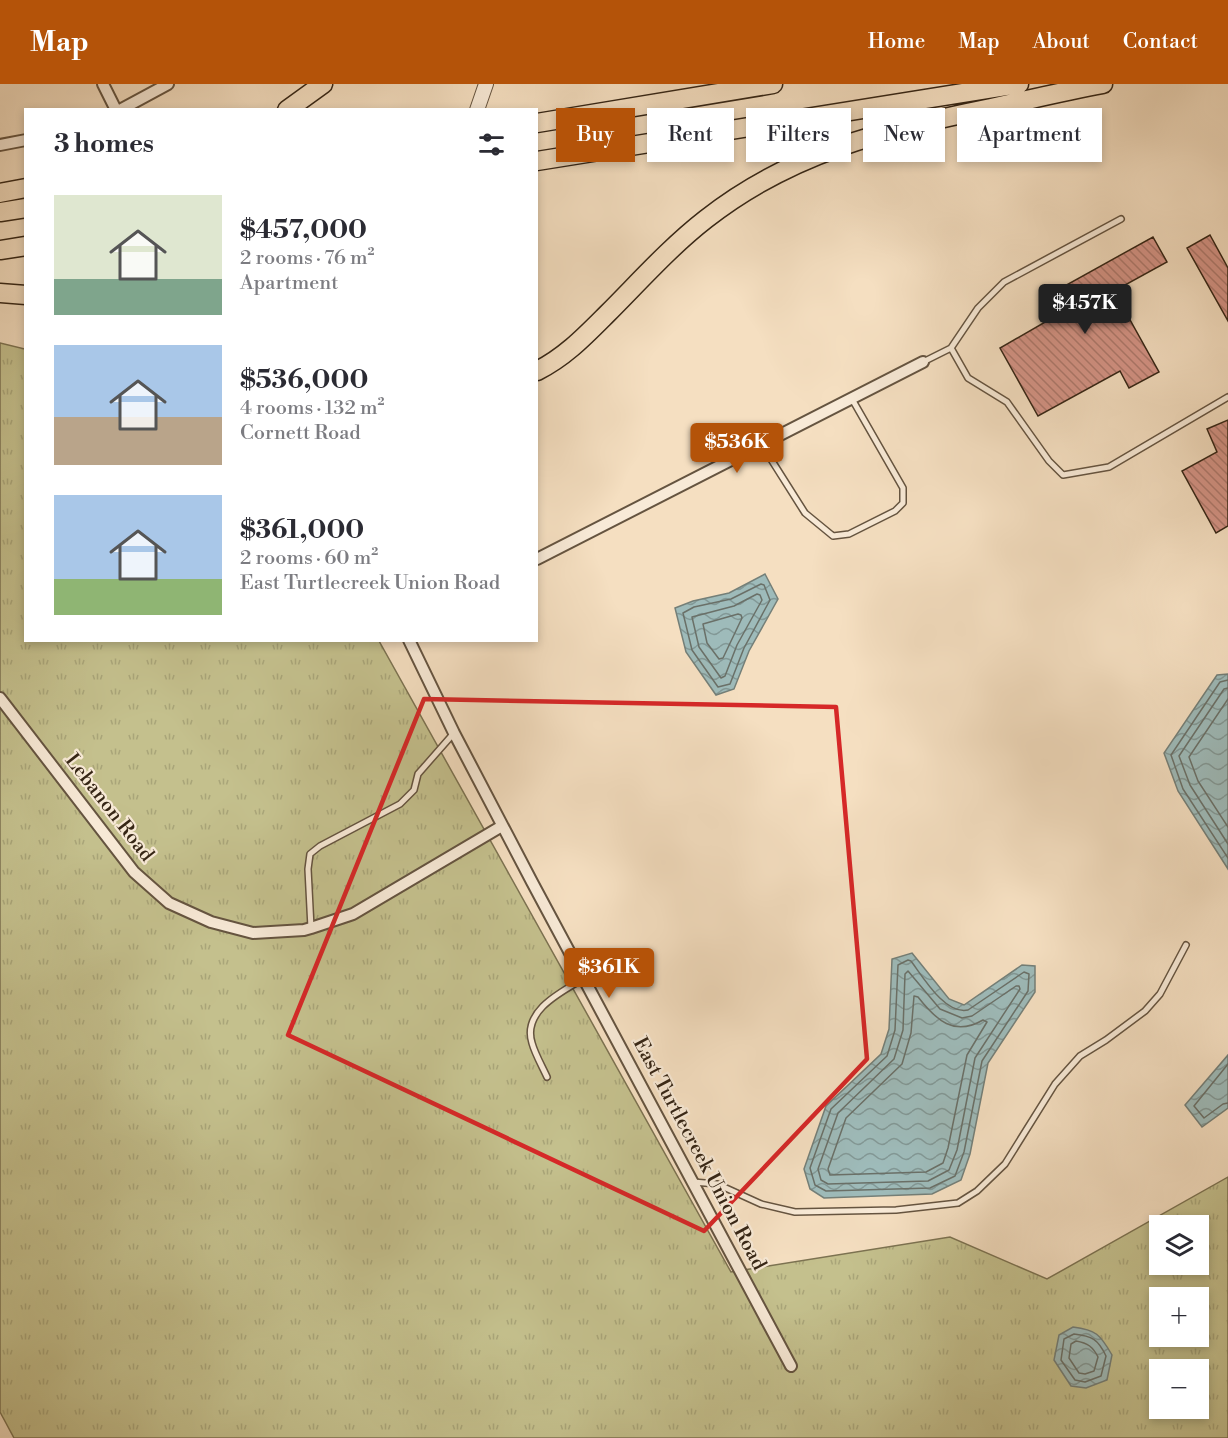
<!DOCTYPE html>
<html lang="en">
<head>
<meta charset="utf-8">
<style>
	body { margin:0; font-family:"Libre Bodoni",serif; background:#f2f2f3; color:#2b2b33; height:100vh; display:flex; flex-direction:column; font-size:22px; white-space:nowrap }
	* { box-sizing:border-box; margin:0 }
	p { font-size:20px; color:#7c7c81 }
	.icon { flex:none; width:33px; height:33px; fill:none; stroke:currentColor; stroke-width:2; stroke-linecap:round; stroke-linejoin:round }
	.map { position:relative; flex:1; overflow:hidden }
	.details { position:absolute; left:24px; top:24px; width:514px; height:534px; display:flex; flex-direction:column; background:#fff; border-radius:0px; box-shadow:0 3px 9px #0003 }
	.details>* { flex:none }
	.hud { position:absolute; left:556px; top:24px; width:570px; height:54px; display:flex; gap:12px }
	.fabs { position:absolute; left:1149px; top:1131px; display:grid; gap:12px }
	.fabs a { display:grid; place-items:center; width:60px; height:60px; border-radius:0px; background:#fff; box-shadow:0 3px 9px #0003; font-size:30px }
	.price { position:absolute; translate:-50% -51px; padding:0 14px; border-radius:6px; background:#b45309; color:#fff; font-size:20px; line-height:39px; filter:drop-shadow(0 2px 3px #0008) }
	.price::after { content:''; position:absolute; left:50%; top:36px; width:18px; height:14px; margin-left:-9px; background:inherit; clip-path:polygon(0 0,100% 0,50% 100%) }
	.price.selected { background:#222; color:#fff }
	ul { padding:0; list-style:none }
	li { display:flex; align-items:center; gap:18px; height:150px; padding:0 30px }
	li span { display:grid; place-items:center; flex:none; width:168px; height:120px; border-radius:0px; color:#555 }
	li>.icon { margin-inline-start:auto }
	span .icon { width:72px; height:72px; fill:#fffc; stroke-width:1 }
	li b { font-size:26px }
	h2 { display:flex; justify-content:space-between; align-items:center; height:72px; padding:0 30px; font-size:26px }
	.pill { padding:0 21px; border-radius:0px; background:#fff; box-shadow:0 3px 9px #0003; font-size:21px; line-height:54px }
	.pill.selected { background:#b45309; color:#fff }
	header { display:flex; align-items:center; gap:36px; box-sizing:border-box; height:84px; padding:0 30px; background:#b45309; color:#fff }
	header strong { font-size:28px }
	nav { display:flex; gap:33px; margin-inline-start:auto; font-size:21px }
	.map>svg:first-child { display:block }
	.park { fill:url(#park-tufts); stroke:#7c7251; stroke-width:1.5; fill-rule:evenodd }
	.water { fill:url(#water-waves); stroke:#747f78; stroke-width:1.5 }
	.lines { fill:none; stroke-linecap:round; stroke-linejoin:round }
	.shore { stroke:#6a7068; stroke-width:1.5 }
	.building { fill:url(#building-back-hatch); stroke:#352515; stroke-width:1.5 }
	.service-casing { stroke:#655440; stroke-width:8 }
	.minor-casing { stroke:#655440; stroke-width:14 }
	.tertiary-casing { stroke:#655440; stroke-width:16 }
	.trunk-casing { stroke:#352515; stroke-width:21 }
	.service { stroke:#f8ead7; stroke-width:5 }
	.minor { stroke:#f8ead7; stroke-width:10 }
	.tertiary { stroke:#f8ead7; stroke-width:14 }
	.trunk { stroke:#f5dfc1; stroke-width:18 }
	.marked { fill:none; stroke:#d62828; stroke-width:4.5; stroke-linejoin:round }
	.labels { text-anchor:middle; dominant-baseline:central; stroke-width:4.5; stroke-linejoin:round; paint-order:stroke }
	.street-label { font-size:20px; fill:#352515; stroke:#f8ead7 }
</style>
</head>
<body>
<header>
<strong>Map</strong>
<nav><a>Home</a><a>Map</a><a>About</a><a>Contact</a></nav>
</header>
<div class="map">
<svg width="1228" height="1354" viewBox="0 0 1228 1354">
	<defs>
		<pattern id="park-tufts" width="24" height="20" patternUnits="userSpaceOnUse" patternTransform="scale(1.5)"><rect width="24" height="20" fill="#c4c08d"/><path d="M3 7l-1-3M5 7V3M7 7l1-3M15 17l-1-3M17 17v-4M19 17l1-3" fill="none" stroke="#a9a579"/></pattern>
		<pattern id="water-waves" width="16" height="10" patternUnits="userSpaceOnUse" patternTransform="scale(1.5)"><rect width="16" height="10" fill="#9ebbba"/><path d="M0 5q4-4 8 0t8 0" fill="none" stroke="#829896"/></pattern>
		<pattern id="building-back-hatch" width="6" height="6" patternUnits="userSpaceOnUse" patternTransform="scale(1.5)"><rect width="6" height="6" fill="#d59487"/><path d="M-1 5l2 2M0 0l6 6M5-1l2 2" fill="none" stroke="#ae796d"/></pattern>
	</defs>
	<rect width="100%" height="100%" fill="#f5dfc1"/>
	<filter id="stains"><feTurbulence type="fractalNoise" baseFrequency=".00333" numOctaves="4"/><feColorMatrix values="0 0 0 0 .2 0 0 0 0 .09 0 0 0 0 .02 0 0 0 .5 -.17"/></filter>
	<radialGradient id="worn" r=".72"><stop offset=".6" stop-color="#630" stop-opacity="0"/><stop offset="1" stop-color="#630" stop-opacity=".3"/></radialGradient>
	<path class="park" d="M0 259 25 265 26 556 379 557 731 1188 950 1153 1047 1195 1228 1093V1354H14L0 1328ZM1160 1142H1198V1180H1160ZM1160 1214H1198V1252H1160ZM1160 1286H1198V1324H1160Z"/>
	<path class="water" d="M765 490 778 515 749 567 734 605 716 611 686 568 675 524 693 517 729 509Z
		M1228 590V785L1178 707 1164 669 1217 591Z
		M912 869 949 915 964 921 1022 881 1035 882V908L988 979 970 1070 961 1096 932 1110 824 1114 810 1105 804 1085 826 1022 881 970 889 945 892 875Z
		M1228 971V1024L1202 1043 1185 1021Z
		M1073 1243C1096 1246 1100 1250 1112 1271L1107 1296 1086 1304 1071 1302 1054 1276 1059 1251Z"/>
	<g class="lines">
		<path class="shore" d="M761 500 764 501 770 516 744 564 730 600 718 603 692 566 683 529 694 523 731 515Z
			M757 510 760 511 762 516 737 561 725 592 721 594 699 563 692 533 734 522Z
			M738 530 741 531 742 534 723 574 719 575 707 559 703 540Z
			M1228 596 1220 598 1171 671 1183 705 1228 774
			M1228 604 1224 605 1179 672 1190 701 1228 760
			M1228 615 1189 673 1198 697 1228 743
			M908 876 911 877C923 893 945 931 968 926L1024 888 1029 890 1028 907 982 977 964 1068 955 1092 930 1104 826 1107 815 1101 810 1084 831 1025 887 972 895 946 898 881Z
			M908 887 940 925 962 934 972 932 1016 902H1019L1020 905 975 974 957 1066 949 1086 928 1097 828 1100 821 1096 818 1085 838 1029 894 975 903 946 905 890Z
			M914 912 918 913C936 936 954 953 983 936L987 938 967 971 948 1064 943 1079 926 1088 830 1091 828 1085 846 1034 902 980 911 949Z
			M1228 980 1194 1022 1204 1034 1223 1020 1228 1019
			M1074 1250C1092 1252 1098 1255 1106 1272L1101 1292 1085 1298 1075 1296 1061 1276 1064 1255Z
			M1076 1257C1088 1259 1093 1263 1098 1273L1094 1287 1085 1290 1079 1289 1069 1274 1071 1260Z"/>
	</g>
	<path class="building" d="M1210 151 1228 184V237L1187 164Z
		M1153 153 1167 178 1114 207 1159 288 1129 304 1120 287 1038 332 1000 264 1054 233 1043 214Z
		M1228 336V442L1216 449 1182 387 1217 368 1207 345Z"/>
	<g class="lines">
		<defs>
			<path id="service" d="M951 264 968 294 1007 318 1049 377 1063 391 1109 383 1228 313
				M923 278 951 264 978 224 1004 198 1121 135
				M762 361 805 429 833 452 849 450 895 427 903 419V404L852 315
				M311 844 308 785 310 770 320 762 400 720 414 706 418 690 454 649
				M547 993C542 982 535 970 532 959 522 927 561 908 583 895
				M693 1098 717 1100 761 1120 795 1128 896 1126 958 1119 977 1107 1005 1080 1055 1000 1080 972 1106 956 1145 927 1160 910 1186 861"/>
			<path id="minor" d="M103 0 116 26
				M120 26 168 0
				M0 61 26 56
				M537 475 923 278
				M409 556 454 649 532 798 791 1282
				M0 614 134 788 169 819 211 838 253 849 304 846 311 844 353 830 502 742"/>
			<path id="tertiary" d="M477 26 486 0"/>
			<path id="trunk" d="M287 26 323 0
				M537 39 773 0
				M537 77 1019 0
				M0 109 26 104
				M0 128 26 124
				M0 166 26 162
				M0 209 26 211
				M537 287C565 273 585 252 607 230 639 198 670 163 706 135 791 68 887 45 991 24 1028 16 1065 7 1103 0"/>
		</defs>
		<use href="#service" class="service-casing"/>
		<use href="#minor" class="minor-casing"/>
		<use href="#tertiary" class="tertiary-casing"/>
		<use href="#trunk" class="trunk-casing"/>
		<use href="#service" class="service"/>
		<use href="#minor" class="minor"/>
		<use href="#tertiary" class="tertiary"/>
		<use href="#trunk" class="trunk"/>
	</g>
	<path class="marked" d="M424 615 836 623 867 975 704 1147 288 951Z"/>
	<g class="labels">
		<g class="street-label">
			<text transform="translate(109 724) rotate(52)">Lebanon Road</text>
			<text transform="translate(699 1070) rotate(62)">East Turtlecreek Union Road</text>
		</g>
	</g>
	<rect width="100%" height="100%" filter="url(#stains)"/>
	<rect width="100%" height="100%" fill="url(#worn)"/>
</svg>
<div class="fabs">
<a><svg class="icon" aria-label="layers" viewBox="0 0 24 24"><path d="M12 4l9 5-9 5-9-5zM3 14l9 5 9-5"/></svg></a>
<a>+</a>
<a>−</a>
</div>
<b class="price selected" style="left:1085px;top:251px">$457K</b>
<b class="price" style="left:737px;top:390px">$536K</b>
<b class="price" style="left:609px;top:915px">$361K</b>
<div class="hud">
<a class="pill selected">Buy</a>
<a class="pill">Rent</a>
<a class="pill">Filters</a>
<a class="pill">New</a>
<a class="pill">Apartment</a>
</div>
<section class="details">
<h2>3 homes<svg class="icon" aria-label="filters" viewBox="0 0 24 24"><path d="M4 7h16M4 17h16"/><circle cx="9" cy="7" r="2"/><circle cx="15" cy="17" r="2"/></svg></h2>
<ul>
<li><span style="background:linear-gradient(#dfe7d0 70%,#7fa58c 0)"><svg class="icon" aria-label="home" viewBox="0 0 24 24"><path d="M3 11l9-7 9 7M6 9v11h12V9"/></svg></span><div><b>$457,000</b><p>2 rooms · 76 m²</p><p>Apartment</p></div></li>
<li><span style="background:linear-gradient(#a9c7e8 60%,#b9a48a 0)"><svg class="icon" aria-label="home" viewBox="0 0 24 24"><path d="M3 11l9-7 9 7M6 9v11h12V9"/></svg></span><div><b>$536,000</b><p>4 rooms · 132 m²</p><p>Cornett Road</p></div></li>
<li><span style="background:linear-gradient(#a9c7e8 70%,#8fb573 0)"><svg class="icon" aria-label="home" viewBox="0 0 24 24"><path d="M3 11l9-7 9 7M6 9v11h12V9"/></svg></span><div><b>$361,000</b><p>2 rooms · 60 m²</p><p>East Turtlecreek Union Road</p></div></li>
</ul>
</section>
</div>
</body>
</html>
